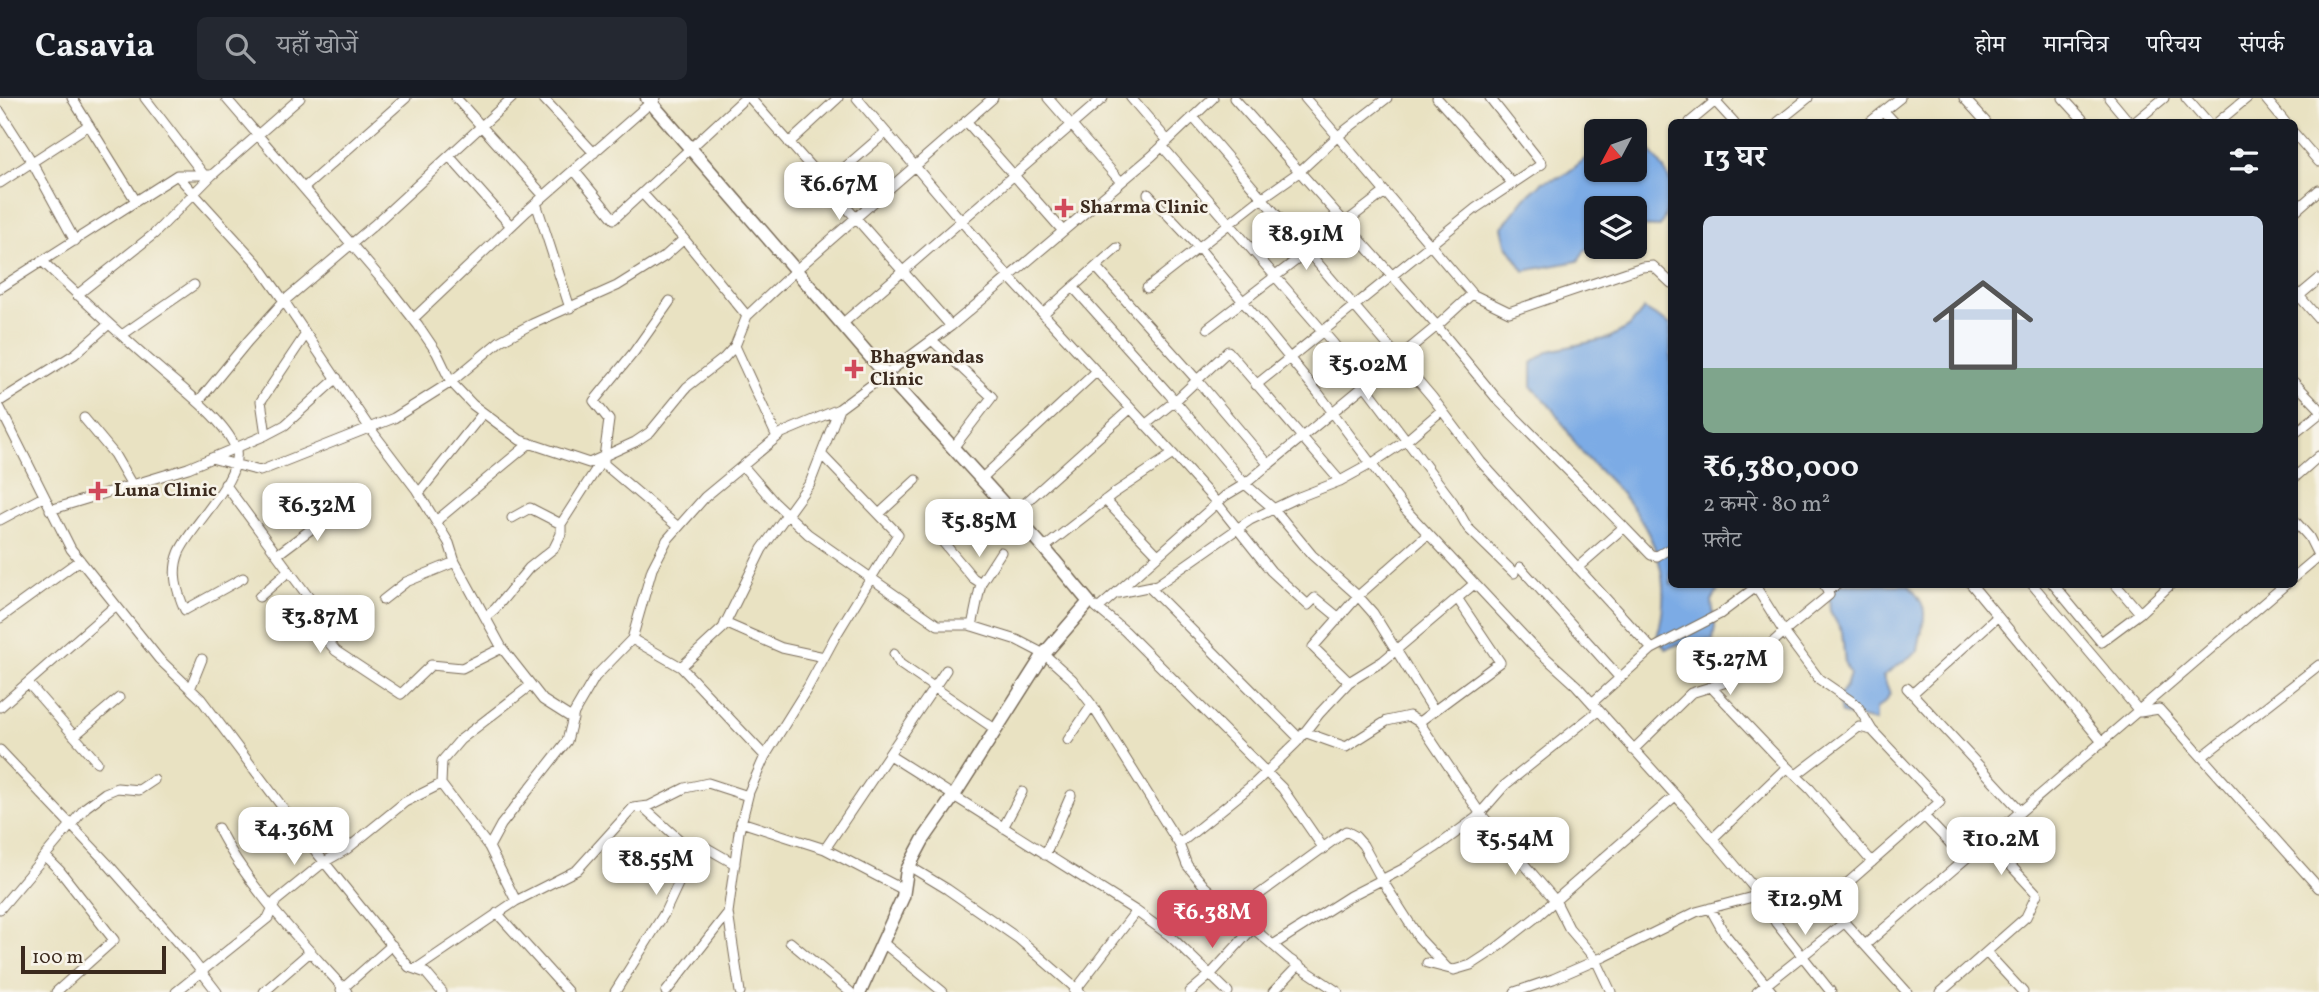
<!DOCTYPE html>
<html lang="hi">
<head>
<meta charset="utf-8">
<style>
	body { margin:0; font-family:Vollkorn,"Noto Serif Devanagari",serif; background:#242831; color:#f1f3f6; height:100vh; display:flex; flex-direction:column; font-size:26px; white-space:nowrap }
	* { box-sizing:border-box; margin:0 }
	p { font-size:23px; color:#9ea1a6 }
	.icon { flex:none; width:38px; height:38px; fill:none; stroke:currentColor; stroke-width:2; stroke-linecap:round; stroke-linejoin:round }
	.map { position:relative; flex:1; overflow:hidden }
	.drawer { position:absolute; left:1668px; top:21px; width:630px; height:469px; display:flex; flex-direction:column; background:#171b24; border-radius:10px; box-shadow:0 2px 5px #0004 }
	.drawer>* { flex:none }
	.needle { width:46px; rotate:229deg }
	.controls { position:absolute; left:1584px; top:21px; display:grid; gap:14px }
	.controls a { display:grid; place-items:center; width:63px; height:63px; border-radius:10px; background:#171b24; box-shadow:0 2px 5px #0004; font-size:35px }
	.scale { position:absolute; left:21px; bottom:18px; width:145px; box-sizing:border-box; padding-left:7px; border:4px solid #3b2a1e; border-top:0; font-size:19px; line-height:24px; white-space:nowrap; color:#3b2a1e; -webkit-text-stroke:5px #f7f3e8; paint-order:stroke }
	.price { position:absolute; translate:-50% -60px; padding:0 16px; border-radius:14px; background:#fff; color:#222; font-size:23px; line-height:46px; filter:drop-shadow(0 2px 4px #0008) }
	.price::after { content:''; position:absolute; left:50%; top:42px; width:21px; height:16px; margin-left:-10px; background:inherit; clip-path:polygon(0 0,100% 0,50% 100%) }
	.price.selected { background:#d1495b; color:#fff }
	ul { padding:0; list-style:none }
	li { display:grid; align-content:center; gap:14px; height:371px; padding:0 35px }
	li+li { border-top:2px solid #363941 }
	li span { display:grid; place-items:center; height:217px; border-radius:10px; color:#555 }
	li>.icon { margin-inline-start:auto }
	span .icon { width:126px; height:126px; fill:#fffc; stroke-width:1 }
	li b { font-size:30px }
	h2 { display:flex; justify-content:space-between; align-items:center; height:84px; padding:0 35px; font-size:30px }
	header { display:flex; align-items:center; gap:42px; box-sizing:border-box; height:98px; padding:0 35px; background:#171b24; border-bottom:2px solid #363941 }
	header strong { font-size:33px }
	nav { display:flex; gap:38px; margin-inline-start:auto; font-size:24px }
	.search { width:490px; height:63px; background:#242831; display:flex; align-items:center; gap:18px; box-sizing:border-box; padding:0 24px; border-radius:10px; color:#9ea1a6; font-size:26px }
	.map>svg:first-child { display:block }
	.water { fill:#7babe5; stroke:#5b6a82; stroke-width:2 }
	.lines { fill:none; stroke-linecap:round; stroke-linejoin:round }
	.street-casing { stroke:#786a57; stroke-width:11 }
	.secondary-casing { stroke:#786a57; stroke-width:15 }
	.street { stroke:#fff; stroke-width:9 }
	.secondary { stroke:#fff; stroke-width:12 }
	.poi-dot { fill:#d1495b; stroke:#f7f3e8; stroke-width:2.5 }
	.labels { text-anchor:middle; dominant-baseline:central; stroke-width:5; stroke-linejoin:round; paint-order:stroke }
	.poi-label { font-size:19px; font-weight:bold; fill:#3b2a1e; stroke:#f7f3e8; text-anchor:start }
</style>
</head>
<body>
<header>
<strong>Casavia</strong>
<div class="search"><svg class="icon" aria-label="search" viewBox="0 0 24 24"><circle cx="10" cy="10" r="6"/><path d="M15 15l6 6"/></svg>यहाँ खोजें</div>
<nav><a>होम</a><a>मानचित्र</a><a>परिचय</a><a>संपर्क</a></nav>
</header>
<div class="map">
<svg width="2319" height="894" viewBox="0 0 2319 894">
	<rect width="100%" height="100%" fill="#f7f3e8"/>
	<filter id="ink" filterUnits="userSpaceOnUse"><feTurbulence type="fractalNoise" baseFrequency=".0143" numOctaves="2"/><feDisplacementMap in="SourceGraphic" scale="14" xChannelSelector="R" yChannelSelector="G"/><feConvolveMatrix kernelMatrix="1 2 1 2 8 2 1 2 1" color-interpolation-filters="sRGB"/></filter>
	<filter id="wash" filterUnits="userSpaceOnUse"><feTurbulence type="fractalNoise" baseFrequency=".00686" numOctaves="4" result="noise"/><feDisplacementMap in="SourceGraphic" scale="28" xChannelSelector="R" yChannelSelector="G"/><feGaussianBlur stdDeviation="1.57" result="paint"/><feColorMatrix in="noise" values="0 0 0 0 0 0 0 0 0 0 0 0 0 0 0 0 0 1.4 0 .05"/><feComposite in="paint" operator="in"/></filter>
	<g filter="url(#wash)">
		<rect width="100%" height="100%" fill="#e9e2c2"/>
		<path class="water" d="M1635 42H1641C1670 78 1682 85 1660 129L1635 128 1634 110H1596V149L1585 152 1578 163 1524 173 1506 146 1502 129 1525 100 1543 84 1563 78 1589 58 1596 45V72H1634Z
			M1644 211 1671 227V486L1721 487 1712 503 1715 528 1713 542 1687 543 1666 551 1657 539C1673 484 1658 439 1621 395 1610 382 1596 370 1584 357 1574 345 1566 330 1557 317 1550 307 1540 298 1532 289V265L1549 253 1609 240 1629 229Z
			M1828 486 1908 487C1934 513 1922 521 1918 553L1883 578 1890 595 1886 603 1876 611V623L1841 616 1838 600 1846 588 1850 576 1845 566 1842 534 1830 513Z"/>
	</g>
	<g filter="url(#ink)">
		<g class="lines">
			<defs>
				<path id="street" d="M72 0 136 103
					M145 0 204 77
					M226 0 389 190 418 227 437 255 451 284 473 307 520 342 589 365 635 344 650 334 687 289 724 260 735 248 747 218 796 172 993 0
					M456 0 544 98
					M543 0 594 55
					M750 0 951 228
					M857 0 1009 179 1173 356 1113 396 1044 450
					M1048 0 1121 84
					M1131 0 1168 43
					M1234 0 1437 228 1497 301 1624 429 1577 470
					M1437 0 1513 86
					M1712 0 1734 24
					M1964 0 1986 24
					M2063 0 2085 24
					M2109 0 2129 24
					M2186 0 2207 24
					M2265 0 2285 24
					M1884 13 1894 24
					M0 14 32 64 75 143
					M1193 19 1432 299 1481 364 1652 551 1592 605
					M966 23 1063 133
					M1690 24 1719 0
					M1778 24 1808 0
					M1870 24 1900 0
					M2135 24 2164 0
					M2218 24 2247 0
					M2294 35 2319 64
					M789 45 838 0
					M1162 48 1333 245 1453 404 1468 430 1514 475
					M449 58 511 128
					M574 72 614 121 745 0
					M177 77 257 165 284 203 369 329 416 391 449 445 455 464 406 484 383 502
					M0 85 89 27
					M826 86 886 34
					M304 90 406 0
					M642 95 684 141 747 218
					M1148 96 1199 150 1319 296 1404 410 1534 549 1576 587 1685 708 1760 797 1776 825 1831 894
					M536 105 570 210
					M2294 114 2319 92
					M42 163C81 200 120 237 161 272 182 290 225 323 235 349 246 378 189 429 179 455 171 475 177 494 185 512L243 480
					M1096 169 1197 282 1269 367
					M1073 189 1169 296 1245 386 1437 228 1472 196 1305 0
					M0 190 177 77H212L300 0
					M1147 190 1262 100 1299 74 1338 38 1387 0
					M2294 192 2319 221
					M1472 196 1509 214 1642 169 1653 168 1671 185
					M77 197 154 136 212 77
					M2294 202 2319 181
					M1044 215 1117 150
					M413 221 527 113 656 0
					M842 226 1103 0
					M1208 230 1385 94
					M122 237 194 187
					M932 242 992 299 953 350
					M735 248 777 339
					M2294 284 2319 310
					M1256 287 1476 110 1542 66 1490 0
					M0 303 75 256 109 226
					M198 304 248 243 284 203 374 127 512 0
					M0 310 71 451 159 561 201 601 317 755 409 869 426 875 442 894
					M84 320 114 356 132 387
					M1145 327 1175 303 1228 253 1340 383
					M2294 336 2319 316
					M266 337 261 303 306 236
					M1173 356 1217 405 1271 473 1308 507 1315 500 1338 519
					M604 359V366L678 429
					M211 360 260 373 394 320 451 284 500 243 532 226 617 188 665 158 684 141
					M743 368 774 404 808 436 938 527H969L1017 542 1044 556 1072 581 1092 607 1179 746 1187 767 1205 789 1289 861 1338 894
					M2294 380 2319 358
					M981 381 1097 273
					M225 386 289 473 259 499
					M419 395 483 315
					M1105 402 1158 457
					M50 412 188 370 266 337 285 327 337 280
					M879 416 916 382
					M1013 416 1130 311
					M512 420 530 410 561 426 604 359 609 322 594 303 634 254 670 203
					M0 422 43 399
					M2294 422 2309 439 2319 459
					M436 423 530 345
					M1624 429 1651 457 1657 458 1671 450
					M932 431 973 480 981 485 972 528
					M278 456 338 411
					M455 464 502 550 543 602 573 621
					M1520 469 1620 580
					M289 473 325 521V540L336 553 401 596 431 567 462 570 502 550
					M2294 479 2319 458
					M981 485 1001 454
					M1754 486 1784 534 1829 497 1824 486
					M1971 486 2103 645
					M2032 486 2140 614 2159 611 2319 790
					M2053 486 2101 544 2140 515 2171 486
					M2115 486 2140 515
					M1149 489 1299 640
					M1828 492 1838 486
					M1118 495 1157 487 1250 422 1294 401 1340 383 1371 366 1407 342 1442 312
					M1457 500 1500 564 1419 624 1480 715 1555 802 1569 830 1596 862 1611 894
					M1096 509 1125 533 1282 690 1324 751
					M1099 510 1225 398 1245 386 1274 411 1312 457 1358 498 1373 515 1434 613
					M485 519 495 511 529 470 554 450 561 436V426
					M0 520 80 462
					M725 525 782 550 824 559
					M632 541 681 569 765 658
					M1652 551 1720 516 1756 489
					M894 556 900 566 995 631
					M681 569 723 530 762 451 810 385 839 311
					M1349 584 1313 549 1358 498 1428 436
					M28 585 97 664
					M1711 589 1787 669 1712 741
					M1907 590 2021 713
					M190 591 202 561
					M1912 596 1997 519
					M0 609 115 508
					M1304 634 1346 649 1387 623 1409 618 1419 624
					M74 638 119 600
					M1068 642 1092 607
					M0 652 107 765 190 859 217 894
					M1633 652 1691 595 1730 583 1784 534 1819 581 1857 607 1872 632 1940 704 1826 804
					M889 657 1136 813 1169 837 1228 894
					M2203 658 2319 567
					M1787 669 1810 691 1872 764
					M1796 677 1859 629 1872 632
					M1924 718 1965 761
					M741 724 825 751 904 792
					M218 730C249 791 301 843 347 894
					M1003 730 1022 694
					M700 746 735 766
					M1179 746 1256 684 1297 644 1319 616 1349 584 1383 563 1474 486
					M489 749 441 686 442 663 460 642 531 587
					M825 751 946 572
					M1045 757 1071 697
					M46 759 60 773 114 842 56 894
					M909 768 947 791 1019 841 1080 894
					M516 803 489 749 501 727 567 643 574 615 595 579 632 541 652 471 667 442 705 399 782 335 839 311 951 228 1152 58 1213 0
					M1710 810 1724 835 1772 894
					M0 811 86 709 105 695 117 690 139 692 154 682
					M1235 814 1346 733 1355 738 1363 747 1382 782 1419 840 1447 870
					M497 815 568 894
					M728 815 740 894
					M790 844 850 894
					M882 844 943 894
					M1273 847 1350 798 1403 771 1435 750 1476 720 1505 687 1598 613
					M1865 847 2286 486
					M1987 855 2023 894
					M1427 865 1454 872 1471 867 1494 852 1535 820 1675 698
					M416 871 516 803 577 772 633 710 649 708 685 690 708 685 748 698
					M341 892 392 847
					M176 894 268 820 276 803 324 764 347 751 405 704 441 686
					M264 894 311 853
					M615 894 664 816 693 754 643 709
					M666 894 728 815 739 734 749 694 765 658 808 589 835 539 898 436 822 357
					M1074 894 1136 813
					M1190 894 1210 877 1253 830
					M1273 894 1299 867
					M1515 894 1553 881 1606 858 1696 814 1760 797 1826 804 1907 894
					M1757 894 1845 824
					M1941 894 2026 819 2037 796 1987 742"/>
				<path id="secondary" d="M647 0 874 263 1044 450 1089 504 1044 556 953 699 923 742 907 772 903 799 860 894"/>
			</defs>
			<use href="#street" class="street-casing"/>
			<use href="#secondary" class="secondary-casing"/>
			<use href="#street" class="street"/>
			<use href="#secondary" class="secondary"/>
		</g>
	</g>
	<g class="poi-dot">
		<path d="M1060.5 99.5h7v7h7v7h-7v7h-7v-7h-7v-7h7z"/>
		<path d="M850.5 260.5h7v7h7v7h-7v7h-7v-7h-7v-7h7z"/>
		<path d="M94.5 382.5h7v7h7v7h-7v7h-7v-7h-7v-7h7z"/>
	</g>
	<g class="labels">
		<g class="poi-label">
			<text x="1080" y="110">Sharma Clinic</text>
			<text x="870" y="260">Bhagwandas<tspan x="870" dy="22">Clinic</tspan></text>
			<text x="114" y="393">Luna Clinic</text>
		</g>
	</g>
</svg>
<div class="controls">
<a><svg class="needle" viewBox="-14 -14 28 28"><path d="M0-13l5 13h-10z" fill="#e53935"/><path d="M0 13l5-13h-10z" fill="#9ea1a6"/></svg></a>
<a><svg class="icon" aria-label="layers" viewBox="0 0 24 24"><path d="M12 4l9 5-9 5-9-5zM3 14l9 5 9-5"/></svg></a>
</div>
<div class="scale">100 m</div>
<b class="price" style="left:839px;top:124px">₹6.67M</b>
<b class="price" style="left:1306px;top:174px">₹8.91M</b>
<b class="price" style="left:1368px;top:304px">₹5.02M</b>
<b class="price" style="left:317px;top:445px">₹6.32M</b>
<b class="price" style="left:979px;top:461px">₹5.85M</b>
<b class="price" style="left:320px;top:557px">₹3.87M</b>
<b class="price" style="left:1730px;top:599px">₹5.27M</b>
<b class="price" style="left:294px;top:769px">₹4.36M</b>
<b class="price" style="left:1515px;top:779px">₹5.54M</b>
<b class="price" style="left:2001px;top:779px">₹10.2M</b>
<b class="price" style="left:656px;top:799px">₹8.55M</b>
<b class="price" style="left:1805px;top:839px">₹12.9M</b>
<b class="price selected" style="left:1212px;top:852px">₹6.38M</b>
<section class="drawer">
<h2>13 घर<svg class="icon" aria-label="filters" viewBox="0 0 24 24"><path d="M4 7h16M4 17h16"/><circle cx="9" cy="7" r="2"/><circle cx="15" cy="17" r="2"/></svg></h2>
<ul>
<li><span style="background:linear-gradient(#c9d6e8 70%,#7fa58c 0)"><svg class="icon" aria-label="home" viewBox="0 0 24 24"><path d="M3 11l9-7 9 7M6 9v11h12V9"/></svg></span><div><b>₹6,380,000</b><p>2 कमरे · 80 m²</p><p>फ़्लैट</p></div></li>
</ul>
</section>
</div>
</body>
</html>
